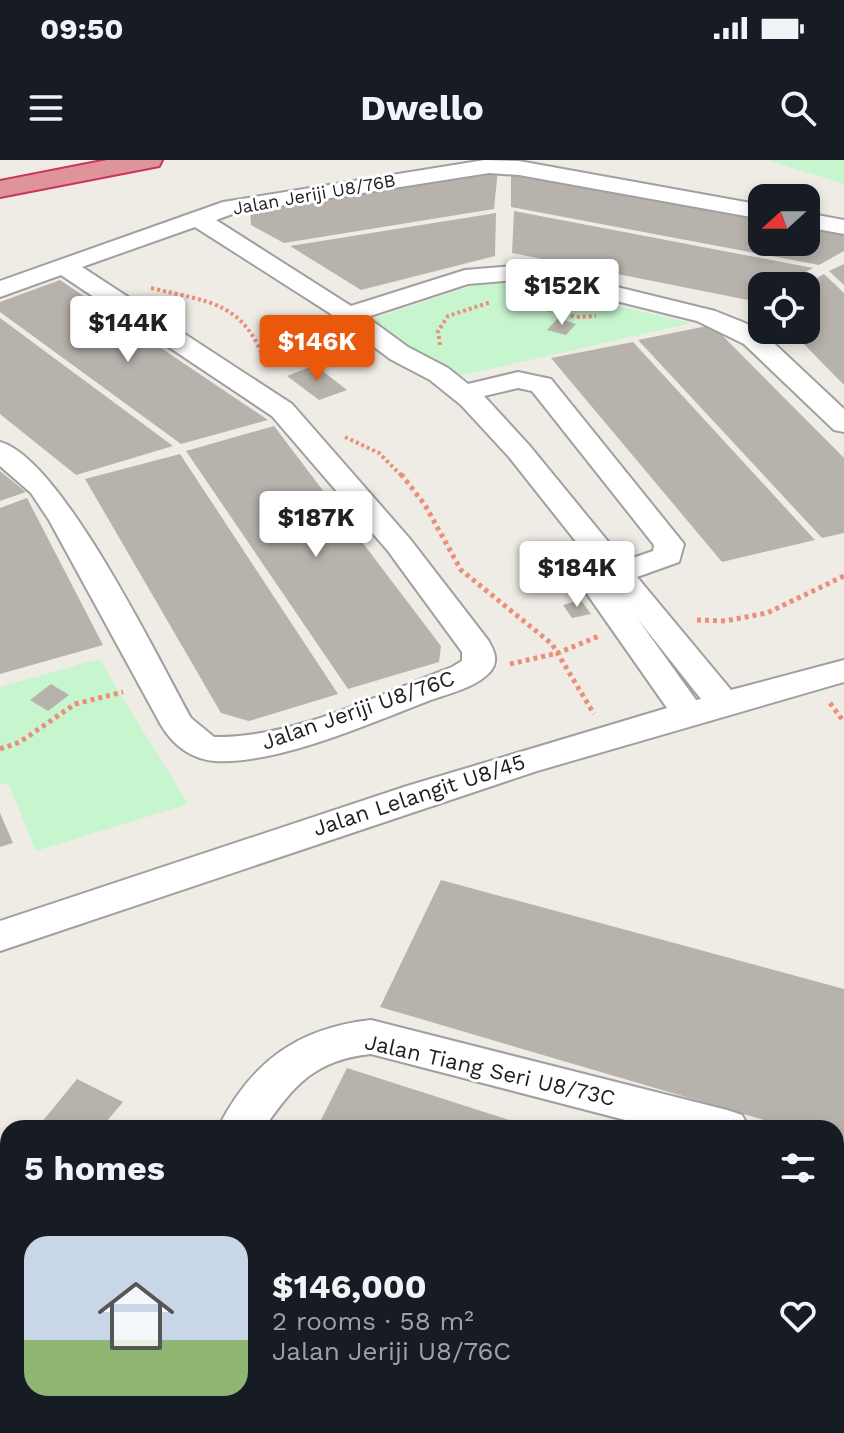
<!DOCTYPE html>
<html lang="en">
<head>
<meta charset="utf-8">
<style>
	body { margin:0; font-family:"Work Sans",sans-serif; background:#242831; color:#f1f3f6; height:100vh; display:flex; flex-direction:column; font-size:30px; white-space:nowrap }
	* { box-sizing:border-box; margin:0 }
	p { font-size:26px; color:#9ea1a6 }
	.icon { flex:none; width:44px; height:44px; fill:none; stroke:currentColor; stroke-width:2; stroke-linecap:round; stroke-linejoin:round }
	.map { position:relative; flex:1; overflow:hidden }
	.sheet { position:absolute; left:0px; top:960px; width:844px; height:314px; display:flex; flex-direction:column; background:#171b24; border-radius:24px 24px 0 0; box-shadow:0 4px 12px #0003 }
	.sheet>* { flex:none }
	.needle { width:52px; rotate:249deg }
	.controls { position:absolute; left:748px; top:24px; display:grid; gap:16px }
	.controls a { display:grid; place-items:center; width:72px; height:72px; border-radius:16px; background:#171b24; box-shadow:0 4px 12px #0003; font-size:40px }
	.price { position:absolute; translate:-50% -68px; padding:0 18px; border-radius:8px; background:#fff; color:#222; font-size:26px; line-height:52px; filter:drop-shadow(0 2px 4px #0008) }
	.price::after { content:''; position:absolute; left:50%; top:48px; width:24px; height:18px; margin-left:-12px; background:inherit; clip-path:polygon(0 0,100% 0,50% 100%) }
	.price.selected { background:#ea580c; color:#fff }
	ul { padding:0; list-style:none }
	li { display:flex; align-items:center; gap:24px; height:200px; padding:0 24px }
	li+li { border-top:2px solid #363941 }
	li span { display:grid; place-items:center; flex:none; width:224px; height:160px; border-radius:24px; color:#555 }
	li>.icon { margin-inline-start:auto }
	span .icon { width:96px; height:96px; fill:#fffc; stroke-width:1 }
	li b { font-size:34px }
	h2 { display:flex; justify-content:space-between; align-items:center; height:96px; padding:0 24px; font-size:34px }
	.status { display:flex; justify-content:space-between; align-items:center; height:56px; padding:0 40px; background:#171b24; direction:ltr }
	.status svg { height:22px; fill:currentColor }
	header { display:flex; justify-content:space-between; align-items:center; height:104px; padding:0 24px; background:#171b24; font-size:36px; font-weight:700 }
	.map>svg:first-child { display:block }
	.park { fill:#c7f5ce }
	.building { fill:#b8b2ac }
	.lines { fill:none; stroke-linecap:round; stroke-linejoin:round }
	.minor-casing { stroke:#a0a0a0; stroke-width:4 }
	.highway-casing { stroke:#cb345b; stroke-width:4 }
	.path-far1 { stroke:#ed8e78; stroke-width:4; stroke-dasharray:3 3; stroke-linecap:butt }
	.path { stroke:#ed8e78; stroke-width:5; stroke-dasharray:4 4; stroke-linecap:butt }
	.minor { fill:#fff; fill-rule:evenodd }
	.highway { fill:#df949c; fill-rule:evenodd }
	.labels { text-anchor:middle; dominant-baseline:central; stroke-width:6; stroke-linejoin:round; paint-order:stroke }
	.far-street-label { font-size:18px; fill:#1f1f1f; stroke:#fff }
	.street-label { font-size:22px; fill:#1f1f1f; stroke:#fff }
</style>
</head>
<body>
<div class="status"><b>09:50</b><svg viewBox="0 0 49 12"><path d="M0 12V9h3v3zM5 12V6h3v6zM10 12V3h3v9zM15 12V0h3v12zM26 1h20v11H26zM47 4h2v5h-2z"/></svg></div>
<header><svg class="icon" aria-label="menu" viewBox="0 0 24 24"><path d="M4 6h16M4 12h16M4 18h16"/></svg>Dwello<svg class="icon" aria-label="search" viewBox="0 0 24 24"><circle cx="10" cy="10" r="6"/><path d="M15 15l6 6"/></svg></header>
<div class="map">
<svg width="844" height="1273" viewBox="0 0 844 1273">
	<rect width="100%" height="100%" fill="#efece6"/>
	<path class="park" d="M768 0H844V24Z
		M502 121 513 122 691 163 451 218 370 160 474 125Z
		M99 499 188 644 36 691 8 623 0 625V527Z"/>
	<path class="building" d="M498 9 494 49 284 83 251 65 250 49Z
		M511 11 762 58V82H806V66L844 73V91L819 105 511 47Z
		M514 51 813 108 780 126H762V136L753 141 512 93Z
		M496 53 495 96 361 130 290 86Z
		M844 104V125L829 111Z
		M824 114 844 133V225L790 170H806V124Z
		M60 120 268 260 181 284 0 152V142Z
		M0 158 173 286 76 315 0 254Z
		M558 158 576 164 566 175 547 170Z
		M712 165 844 298V373L822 378 638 180Z
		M633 182 815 380 722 402 551 198Z
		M315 205 347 230 319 240 287 216Z
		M274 266 441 486 439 502 348 529 186 291Z
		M180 294 338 534 249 561 221 553 85 319Z
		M0 311 26 332 0 341Z
		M27 338 103 485 0 514V348Z
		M581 440 591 454 572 458 563 445Z
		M51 524 69 535 48 551 30 540Z
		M0 653 13 683 0 687Z
		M441 720 844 829V984L836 981V968H791L380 847Z
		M347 908 531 967V968H317Z
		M77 919 123 942 101 968H37Z
		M836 1066 844 1069V1232L836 1229Z
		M836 1241 844 1244V1273H373L355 1266H836Z"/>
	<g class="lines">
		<defs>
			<path id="minor" d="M485 0 519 1 762 45V59L519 15 489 13 235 53 216 60 351 146 465 110 527 105 715 151 745 163 762 172 844 249V272L834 270 744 184 697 161 527 119 468 124 367 157 408 187 448 208 468 224 518 212 551 219 684 384 679 402 637 417 731 530 844 500V522L537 611 0 791V761L407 626 667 548 571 411 576 404 593 403 509 297 461 245 430 220 390 199 328 152 195 67 82 107 292 244 410 379 488 480C494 490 500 502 489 513 475 528 447 534 428 541 371 563 276 605 215 601 191 599 173 585 161 565L49 360 31 333 0 306V282C61 298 158 499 191 558L214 577C295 578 377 535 452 507L462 501V492L388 391 272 256 61 115 0 137V121L223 42ZM518 228 532 231 654 385 653 391 624 401 529 285 484 236ZM637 458 701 539 696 540Z
				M806 53 844 60V74L806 67Z
				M371 860 727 950 742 955 749 968H656L371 894C315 900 295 924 264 968H218C251 902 298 868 371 860Z
				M836 977 844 979V1017L836 1015Z
				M0 1165 8 1168V1214L0 1211Z
				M8 1247V1266H47L44 1273H0V1254Z
				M176 1266H242L245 1273H179Z"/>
			<path id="highway" d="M107 0H162L159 6 149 8 0 37V21Z"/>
		</defs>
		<use href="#minor" class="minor-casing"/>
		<use href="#highway" class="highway-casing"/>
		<path class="path-far1" d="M151 128C212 143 244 141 267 207
			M513 140 576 157 596 156
			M440 185 438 171 448 156 491 142
			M345 277 379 293 402 316"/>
		<path class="path" d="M401 314 425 345 461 410 552 484 594 554
			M697 460 725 461 767 453 844 416
			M510 504 558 493 599 476
			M830 543 844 562
			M0 589 20 582 75 544 123 532"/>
		<use href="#minor" class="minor"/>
		<use href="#highway" class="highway"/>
	</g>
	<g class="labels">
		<g class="far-street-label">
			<text transform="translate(314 34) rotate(-10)">Jalan Jeriji U8/76B</text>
		</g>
		<g class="street-label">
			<text transform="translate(358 550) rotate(-19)">Jalan Jeriji U8/76C</text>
			<text transform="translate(419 635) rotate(-18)">Jalan Lelangit U8/45</text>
			<text transform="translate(490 910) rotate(13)">Jalan Tiang Seri U8/73C</text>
		</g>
	</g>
</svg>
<div class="controls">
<a><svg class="needle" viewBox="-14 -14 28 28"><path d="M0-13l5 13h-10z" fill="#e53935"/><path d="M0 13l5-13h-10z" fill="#9ea1a6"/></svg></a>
<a><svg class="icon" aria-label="locate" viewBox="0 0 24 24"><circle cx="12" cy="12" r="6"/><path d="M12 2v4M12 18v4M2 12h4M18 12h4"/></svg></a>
</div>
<b class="price" style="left:562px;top:167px">$152K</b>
<b class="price" style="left:128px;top:204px">$144K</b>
<b class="price selected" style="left:317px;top:223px">$146K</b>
<b class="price" style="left:316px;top:399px">$187K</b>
<b class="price" style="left:577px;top:449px">$184K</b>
<section class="sheet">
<h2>5 homes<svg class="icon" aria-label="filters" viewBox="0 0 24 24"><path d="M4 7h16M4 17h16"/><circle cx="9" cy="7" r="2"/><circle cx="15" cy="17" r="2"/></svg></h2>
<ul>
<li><span style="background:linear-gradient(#c9d6e8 65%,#8fb573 0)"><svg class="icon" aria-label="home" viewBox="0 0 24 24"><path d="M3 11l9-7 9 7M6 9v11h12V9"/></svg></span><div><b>$146,000</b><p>2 rooms · 58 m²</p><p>Jalan Jeriji U8/76C</p></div><svg class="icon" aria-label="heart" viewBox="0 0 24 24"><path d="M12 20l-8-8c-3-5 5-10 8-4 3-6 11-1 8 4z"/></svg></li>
</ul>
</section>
</div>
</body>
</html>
